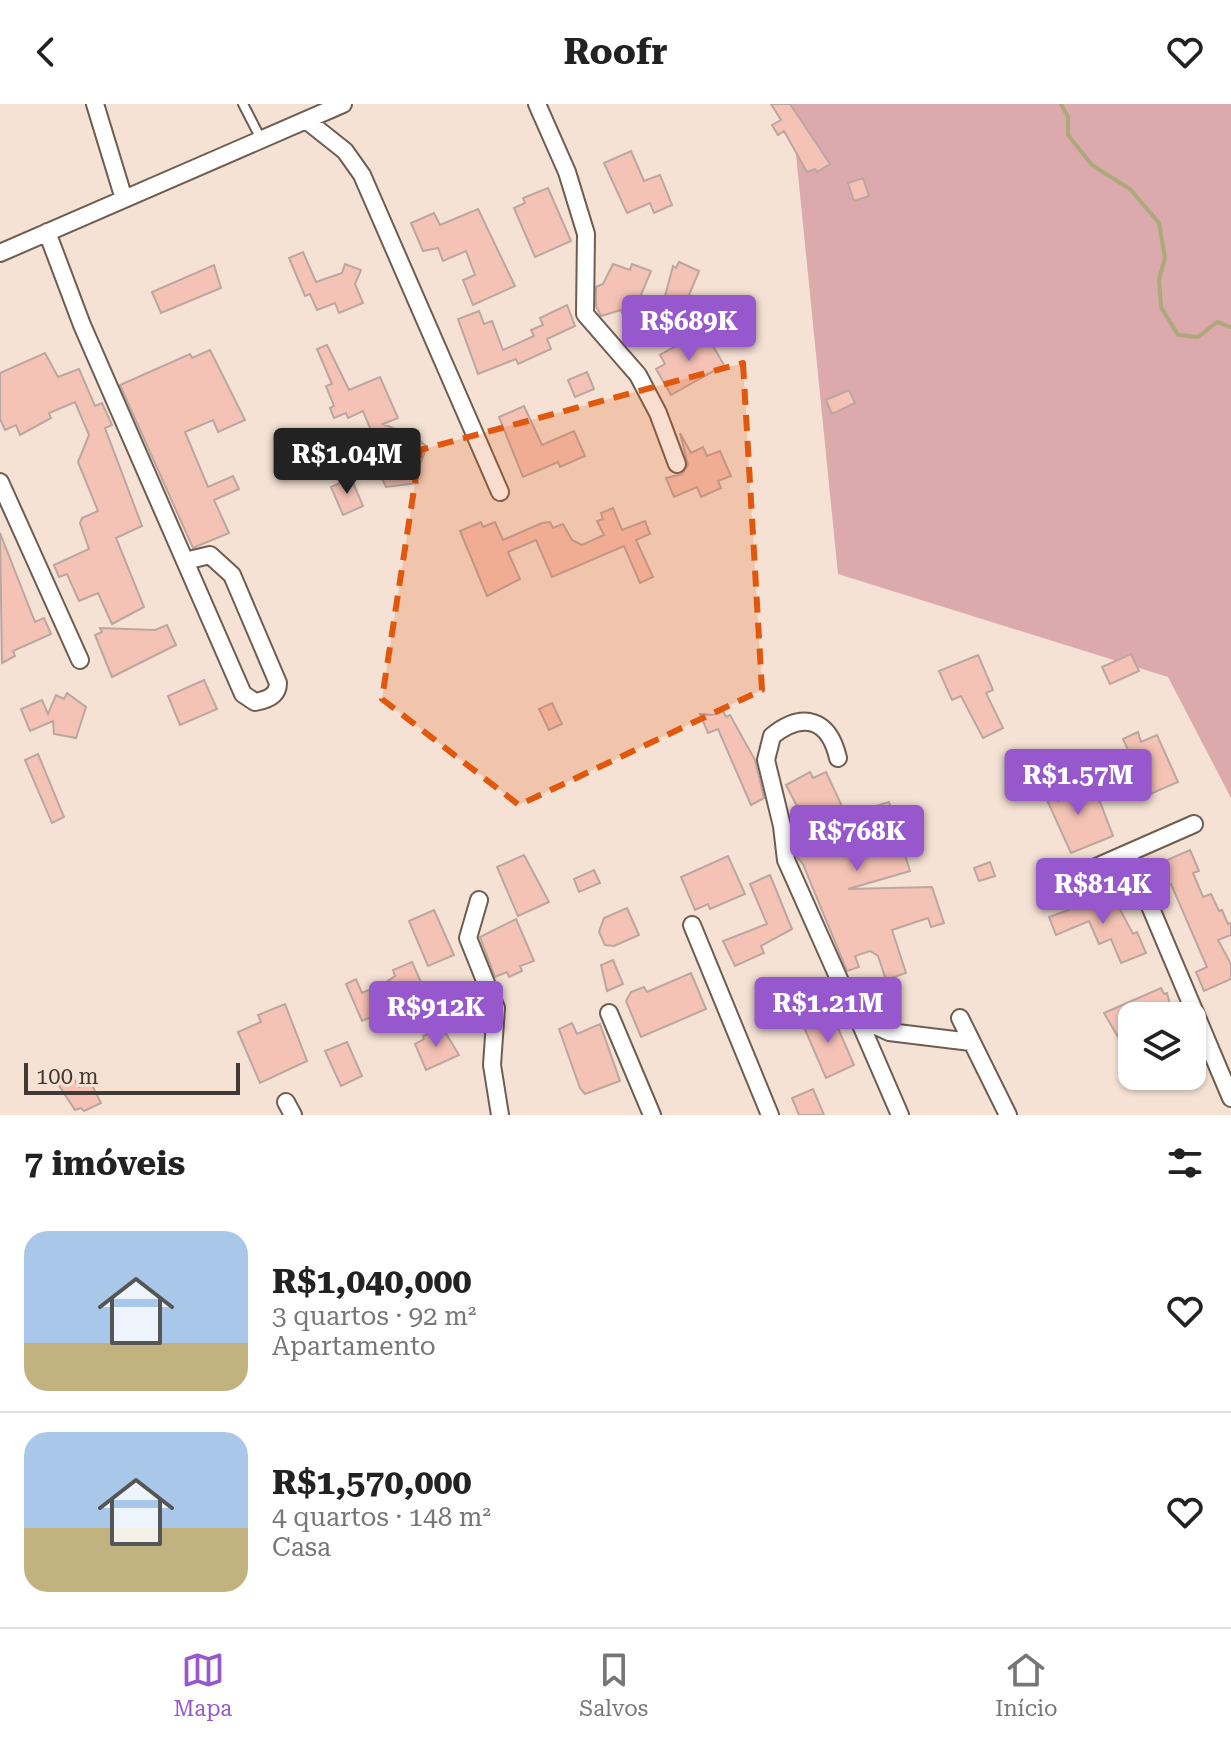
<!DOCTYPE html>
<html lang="pt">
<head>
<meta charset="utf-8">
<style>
	body { margin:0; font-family:"Roboto Serif",serif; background:#f6f6f6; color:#222; height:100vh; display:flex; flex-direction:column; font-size:30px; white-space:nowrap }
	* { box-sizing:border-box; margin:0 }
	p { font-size:26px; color:#767676 }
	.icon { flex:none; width:44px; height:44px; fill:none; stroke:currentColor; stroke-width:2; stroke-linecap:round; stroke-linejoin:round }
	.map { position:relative; height:1011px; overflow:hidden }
	.sheet { display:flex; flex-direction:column; background:#fff; flex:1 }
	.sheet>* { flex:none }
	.tools { position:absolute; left:1118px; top:898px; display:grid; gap:16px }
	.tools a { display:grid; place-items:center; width:88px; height:88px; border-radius:16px; background:#fff; box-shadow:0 2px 6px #0004; font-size:40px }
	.scale { position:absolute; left:24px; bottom:20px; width:216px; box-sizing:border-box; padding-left:8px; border:4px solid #413a34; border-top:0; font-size:22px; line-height:28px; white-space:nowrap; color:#413a34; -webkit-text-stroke:6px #f5e2d4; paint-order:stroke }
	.price { position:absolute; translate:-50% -68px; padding:0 18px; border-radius:8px; background:#9757cd; color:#fff; font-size:26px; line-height:52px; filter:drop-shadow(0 2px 4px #0008) }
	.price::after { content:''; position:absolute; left:50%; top:48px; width:24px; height:18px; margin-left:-12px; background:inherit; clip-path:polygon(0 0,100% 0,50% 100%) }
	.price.selected { background:#222; color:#fff }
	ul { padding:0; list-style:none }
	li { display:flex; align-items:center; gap:24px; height:200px; padding:0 24px }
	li+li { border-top:2px solid #e0e0e0 }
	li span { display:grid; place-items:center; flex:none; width:224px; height:160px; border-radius:24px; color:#555 }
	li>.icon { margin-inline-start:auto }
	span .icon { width:96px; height:96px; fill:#fffc; stroke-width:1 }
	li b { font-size:34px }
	h2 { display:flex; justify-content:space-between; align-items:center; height:96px; padding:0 24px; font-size:34px }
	header { display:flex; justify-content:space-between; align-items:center; height:104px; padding:0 24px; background:#fff; font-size:36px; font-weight:700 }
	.tab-bar { display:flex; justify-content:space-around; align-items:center; height:112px; border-top:2px solid #e0e0e0; background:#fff; font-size:22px; color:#767676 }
	.tab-bar a { display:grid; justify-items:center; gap:4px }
	.tab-bar .selected { color:#9757cd }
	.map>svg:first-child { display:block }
	.forest { fill:#dca9ac }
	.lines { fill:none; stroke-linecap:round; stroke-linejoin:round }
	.stream { stroke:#ada97d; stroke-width:4 }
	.building { fill:#f5c3b5; stroke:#bca6a0; stroke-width:2 }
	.lane-casing { stroke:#6e5e52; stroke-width:12 }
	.street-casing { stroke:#6e5e52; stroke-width:20 }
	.lane { stroke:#fff; stroke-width:8 }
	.street { stroke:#fff; stroke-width:16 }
	.marked { fill:#e0570e; fill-opacity:0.2; stroke:#e0570e; stroke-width:6; stroke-dasharray:16 10; stroke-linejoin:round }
</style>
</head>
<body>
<header><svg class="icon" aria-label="back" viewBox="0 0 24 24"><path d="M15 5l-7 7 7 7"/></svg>Roofr<svg class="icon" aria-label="heart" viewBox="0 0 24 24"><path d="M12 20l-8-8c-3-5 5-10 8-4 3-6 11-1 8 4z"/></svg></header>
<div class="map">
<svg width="1231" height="1011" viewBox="0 0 1231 1011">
	<rect width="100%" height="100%" fill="#f5e2d4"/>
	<path class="forest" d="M791 0H1231V694L1168 573 838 470Z"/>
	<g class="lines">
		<path class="stream" d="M1061 0 1068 13V31L1092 61 1130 85 1159 119 1165 154 1159 175 1161 203 1178 231 1198 233 1217 218 1231 223"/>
	</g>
	<path class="building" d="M771 0H790L830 60 817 68 815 65 807 68 784 27 778 31 772 21 781 16Z
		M631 47 644 77 660 71 672 101 654 109 650 99 627 109 604 59Z
		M863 74 869 92 854 97 848 79Z
		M548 84 571 137 535 153 514 104 525 99 523 94Z
		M478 105 515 182 473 201 463 176 475 171 466 147 443 157 438 144 423 147 411 119 434 109 440 121Z
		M303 148 316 178 342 169 345 160 361 166 355 180 363 199 339 209 335 199 317 206 310 190 305 192 289 154Z
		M679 158 699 167 685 201 665 192 673 162 676 164Z
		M613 160 630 166 632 160 651 167 638 198 632 200 638 213 626 218 621 206 601 212 596 202V183L603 180Z
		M214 161 221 184 161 209 152 188Z
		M567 201 575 222 547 235 551 245 518 260 516 255 478 270 458 215 479 207 484 220 492 217 503 246 534 232 531 226 543 221 540 214Z
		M704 226 724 261 671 291 656 265 665 260 660 251Z
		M327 241 349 286 380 273 398 314 383 320 417 334 427 343 415 373 418 379 386 383 380 370 388 352 360 363 354 348 375 336 363 307 348 314 346 309 334 314 330 304 334 302 326 282 332 280 317 245Z
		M210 246 245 316 218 328 213 316 185 328 208 383 233 372 239 385 214 396 229 429 193 444 120 281 190 250 192 254Z
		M45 249 58 273 79 265 95 302 102 299 112 321 105 324 142 422 116 434 144 503 112 520 98 489 79 497 67 470 59 473 54 461 89 445 80 419 82 414 98 407 78 358 89 331 75 298 49 309 51 314 20 331 16 321 5 326 0 315V269Z
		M587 268 594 285 575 293 568 276Z
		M849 286 855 299 832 310 826 296Z
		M524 302 542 341 574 327 585 352 560 363 558 358 523 373 499 313Z
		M680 329 691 349 703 343 707 352 720 347 731 372 718 377 721 384 701 393 697 383 674 393 666 374 682 370 688 361Z
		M351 374 363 402 343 411 331 383Z
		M613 404 622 426 645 417 650 430 636 436 653 473 640 479 624 442 552 473 536 436 508 448 520 475 487 492 460 427 481 418 483 423 495 418 503 436 542 419 550 418 553 424 563 420 572 436 582 441 604 431 597 417 603 415 601 409Z
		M0 429 35 518 44 514 51 530 13 547 15 552 2 559Z
		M167 521 176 541 112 573 95 531 102 528 100 524 155 526Z
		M1131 550 1139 567 1110 580 1102 563Z
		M978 551 993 586 986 589 1003 624 983 634 961 592 952 596 939 567Z
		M204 576 217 605 180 621 168 592Z
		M67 589 86 603 76 634 54 630 53 617 30 627 21 605 42 596 48 610 56 591 64 595Z
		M552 599 562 620 549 626 539 605Z
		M723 607 726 613 730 611 755 656 764 694 751 701 718 625 708 629 700 610 712 611Z
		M1138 628 1141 638 1157 631 1178 678 1148 691 1123 635Z
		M38 650 64 713 52 719 25 656Z
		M810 668 813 674 826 668 846 711 889 698 910 767 848 785 932 783 944 819 931 823 928 814 892 826 906 869 886 876 878 852 870 847 855 852 859 863 847 867 803 760 797 753 796 737 800 736 791 711 800 708 786 681Z
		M1046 670 1058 697 1094 682 1113 732 1071 749 1037 674Z
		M1190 746 1199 767 1193 769 1203 793 1211 790 1219 807 1222 806 1228 820 1231 819V831L1218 836 1231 860V875L1204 887 1196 868 1207 863 1171 780 1167 782 1158 760Z
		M524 751 549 798 518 812 497 763Z
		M728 752 745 790 710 805 708 800 695 806 681 773Z
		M990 758 995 772 979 777 974 764Z
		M594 766 600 779 579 788 574 775Z
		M770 771 792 825 761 842 764 849 735 862 723 837 767 820 750 780Z
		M1112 790 1133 830 1137 828 1146 849 1121 859 1111 835 1099 840 1089 817 1056 831 1049 813Z
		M627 804 639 831 614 842 605 841 599 828 604 814Z
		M434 806 454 851 428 862 409 817Z
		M516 815 534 857 520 862 522 867 509 873 507 868 495 873 480 833Z
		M613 856 623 880 607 887 601 861Z
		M412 858 424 885 418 886 423 898 405 906 408 912 379 924 373 912 362 917 346 880 356 875 362 889 383 880 395 872 393 866Z
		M691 869 706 905 641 933 626 897 631 888 644 883 647 888Z
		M1161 884 1164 890 1167 889 1173 912H1132V933L1121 938 1104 909Z
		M285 900 307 957 260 979 238 928 261 918 258 911Z
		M831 908 854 961 826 974 803 921Z
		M572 919 577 930 600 920 620 977 585 990 580 984 559 925Z
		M442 923 459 951 426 966 415 940 424 935 423 932Z
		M347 938 362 972 341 982 325 947Z
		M66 971H72L79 983 90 977 101 999 84 1007 81 1004 75 1006 56 977Z
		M813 985 824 1011H799L792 994Z"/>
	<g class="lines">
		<defs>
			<path id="lane" d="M243 0 261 35"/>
			<path id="street" d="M95 0 124 95
				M537 0 567 68 586 130 585 210 638 271 658 309 677 360
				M306 16 345 47 362 71 500 388
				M47 128 82 221 243 590 255 598C267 596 278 592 278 579L232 471 210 451 185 457
				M0 149 343 0
				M0 378 80 556
				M838 654C829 615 803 607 772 632L766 656 782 722 786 756 847 893 858 914 889 928 971 938
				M1128 750 1231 994
				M1062 778 1194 720
				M479 796 468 834 496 904 492 961 500 1011
				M692 821 770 1011
				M609 909 652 1011
				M858 914 900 1011
				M960 914 1008 1011
				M286 998 293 1011"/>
		</defs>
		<use href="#lane" class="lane-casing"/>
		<use href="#street" class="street-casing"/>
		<use href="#lane" class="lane"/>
		<use href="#street" class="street"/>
	</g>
	<path class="marked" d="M743 259 762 586 519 701 382 595 420 346Z"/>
</svg>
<div class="tools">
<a><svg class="icon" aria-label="layers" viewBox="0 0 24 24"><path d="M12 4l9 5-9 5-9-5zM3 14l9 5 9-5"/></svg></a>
</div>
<div class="scale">100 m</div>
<b class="price" style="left:689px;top:259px">R$689K</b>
<b class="price selected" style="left:347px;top:392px">R$1.04M</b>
<b class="price" style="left:1078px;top:713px">R$1.57M</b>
<b class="price" style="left:857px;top:769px">R$768K</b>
<b class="price" style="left:1103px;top:822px">R$814K</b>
<b class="price" style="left:828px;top:941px">R$1.21M</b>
<b class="price" style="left:436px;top:945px">R$912K</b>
</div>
<section class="sheet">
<h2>7 imóveis<svg class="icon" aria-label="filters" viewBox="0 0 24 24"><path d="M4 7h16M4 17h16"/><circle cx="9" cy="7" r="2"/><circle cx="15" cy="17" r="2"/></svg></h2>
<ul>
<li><span style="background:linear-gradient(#a9c7e8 70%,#c2b280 0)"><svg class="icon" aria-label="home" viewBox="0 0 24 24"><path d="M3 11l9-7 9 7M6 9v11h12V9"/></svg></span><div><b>R$1,040,000</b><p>3 quartos · 92 m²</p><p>Apartamento</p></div><svg class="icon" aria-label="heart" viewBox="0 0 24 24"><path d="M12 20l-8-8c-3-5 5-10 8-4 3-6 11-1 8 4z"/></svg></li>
<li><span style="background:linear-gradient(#a9c7e8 60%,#c2b280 0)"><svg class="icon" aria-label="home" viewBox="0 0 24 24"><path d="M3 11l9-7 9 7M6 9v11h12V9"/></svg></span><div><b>R$1,570,000</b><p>4 quartos · 148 m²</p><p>Casa</p></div><svg class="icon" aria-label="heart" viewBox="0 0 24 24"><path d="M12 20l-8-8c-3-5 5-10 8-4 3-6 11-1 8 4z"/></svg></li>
</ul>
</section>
<nav class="tab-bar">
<a class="selected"><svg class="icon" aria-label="map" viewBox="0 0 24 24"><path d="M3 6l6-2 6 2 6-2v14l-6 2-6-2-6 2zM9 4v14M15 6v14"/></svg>Mapa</a>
<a><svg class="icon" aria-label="saved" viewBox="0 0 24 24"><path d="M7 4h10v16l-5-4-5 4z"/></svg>Salvos</a>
<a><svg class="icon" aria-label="home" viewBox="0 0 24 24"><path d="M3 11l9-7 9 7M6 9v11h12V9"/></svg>Início</a>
</nav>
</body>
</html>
